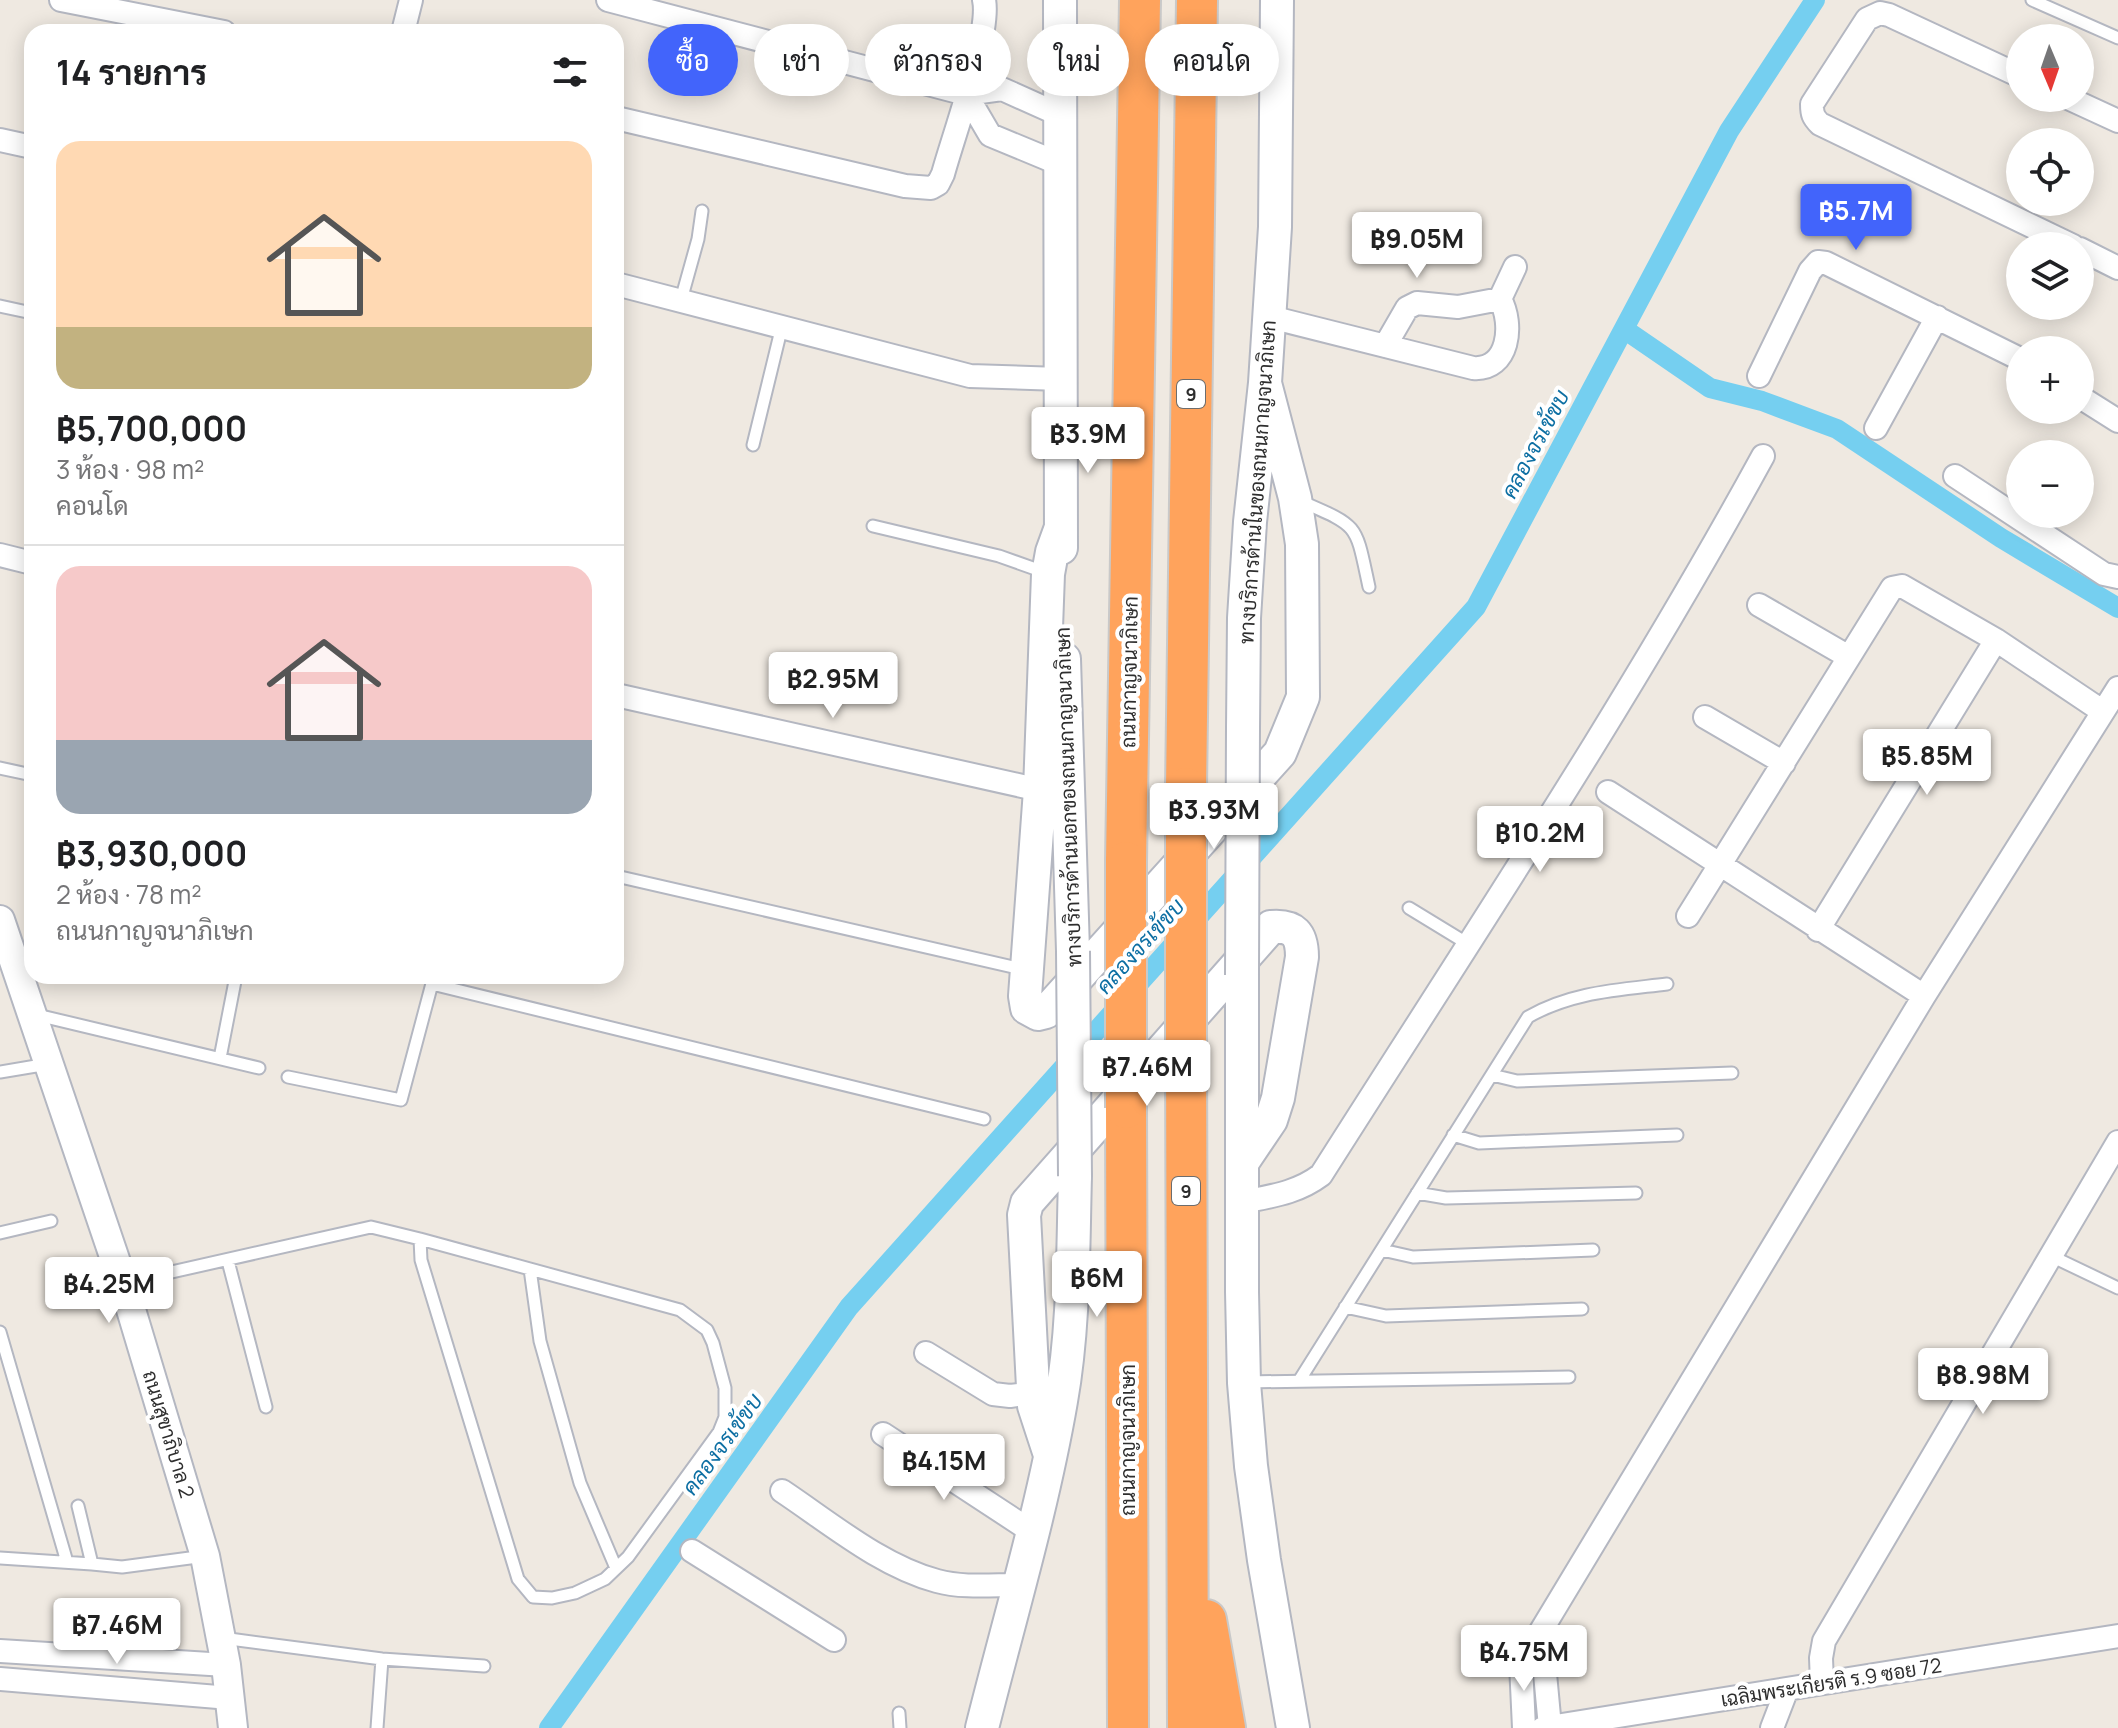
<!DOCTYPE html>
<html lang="th">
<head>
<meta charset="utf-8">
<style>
	body { margin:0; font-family:Manrope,Sarabun,sans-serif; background:#f2f2f2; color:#202124; height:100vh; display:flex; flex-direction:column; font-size:30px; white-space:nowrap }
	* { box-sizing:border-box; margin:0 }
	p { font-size:26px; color:#757577 }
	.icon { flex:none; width:44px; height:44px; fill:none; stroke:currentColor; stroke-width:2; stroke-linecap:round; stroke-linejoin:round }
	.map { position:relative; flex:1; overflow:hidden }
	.panel { position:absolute; left:24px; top:24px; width:600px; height:960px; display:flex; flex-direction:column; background:#fff; border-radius:24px; box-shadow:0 4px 20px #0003 }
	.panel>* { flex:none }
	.top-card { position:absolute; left:648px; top:24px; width:760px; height:72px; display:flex; gap:16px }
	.needle { width:52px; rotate:178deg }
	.controls { position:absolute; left:2006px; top:24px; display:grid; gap:16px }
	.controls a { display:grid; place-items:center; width:88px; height:88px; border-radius:50%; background:#fff; box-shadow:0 4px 20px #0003; font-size:40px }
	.price { position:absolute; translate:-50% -68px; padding:0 18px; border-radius:8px; background:#fff; color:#222; font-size:26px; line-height:52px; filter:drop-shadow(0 2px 4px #0008) }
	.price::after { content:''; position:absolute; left:50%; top:48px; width:24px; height:18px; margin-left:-12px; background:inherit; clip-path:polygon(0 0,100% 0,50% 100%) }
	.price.selected { background:#4264fb; color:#fff }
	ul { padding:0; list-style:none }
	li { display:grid; align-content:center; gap:16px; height:424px; padding:0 32px }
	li+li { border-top:2px solid #e0e0e0 }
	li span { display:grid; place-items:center; height:248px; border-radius:24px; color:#555 }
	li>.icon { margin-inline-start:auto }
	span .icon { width:144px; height:144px; fill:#fffc; stroke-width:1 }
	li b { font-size:34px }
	h2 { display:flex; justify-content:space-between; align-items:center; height:96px; padding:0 32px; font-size:34px }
	.tag { padding:0 28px; border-radius:36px; background:#fff; box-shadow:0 4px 20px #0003; font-size:28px; line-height:72px }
	.tag.selected { background:#4264fb; color:#fff }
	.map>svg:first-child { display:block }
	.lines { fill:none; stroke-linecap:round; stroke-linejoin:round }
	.canal { stroke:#75cff0; stroke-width:20 }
	.service-casing { stroke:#b4b7c1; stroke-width:15 }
	.minor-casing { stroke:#b4b7c1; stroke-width:26 }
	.tertiary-casing { stroke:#b4b7c1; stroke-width:32 }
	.secondary-casing { stroke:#b4b7c1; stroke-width:36 }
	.motorway-casing { stroke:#c9c9c9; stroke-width:44 }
	.service { stroke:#fff; stroke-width:11 }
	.minor { stroke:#fff; stroke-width:22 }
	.tertiary { stroke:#fff; stroke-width:28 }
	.secondary { stroke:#fff; stroke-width:32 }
	.motorway { stroke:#ffa35c; stroke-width:40 }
	.secondary-bridge-casing { stroke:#b4b7c1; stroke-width:36; stroke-linecap:butt }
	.motorway-bridge-casing { stroke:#c9c9c9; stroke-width:44; stroke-linecap:butt }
	.secondary-bridge { stroke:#fff; stroke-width:32 }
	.motorway-bridge { stroke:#ffa35c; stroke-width:40 }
	.labels { text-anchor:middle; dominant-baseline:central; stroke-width:8; stroke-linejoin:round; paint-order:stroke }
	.shield { fill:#fff; stroke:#6d6d6d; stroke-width:2 }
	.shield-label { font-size:18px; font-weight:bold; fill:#2e2e2e }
	.street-label { font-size:20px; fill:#2e2e2e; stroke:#fff }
	.water-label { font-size:22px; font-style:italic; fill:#0d6fa3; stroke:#fff }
</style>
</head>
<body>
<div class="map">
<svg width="2118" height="1728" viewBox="0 0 2118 1728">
	<rect width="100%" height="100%" fill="#efe9e1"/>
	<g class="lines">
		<path class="canal" d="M1624 329 1710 388 1762 401 1837 429 2001 538 2118 608
			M549 1728 849 1307 1476 607 1729 131 1815 0"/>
		<defs>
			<path id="service" d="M2032 0 2118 38
				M681 300 698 239 702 211
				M0 306 32 313
				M753 445 782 326
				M1298 500C1360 527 1355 522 1369 587
				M873 526 999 556 1044 572
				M0 768 32 775
				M616 876 1022 969
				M1409 908 1468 944
				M432 984 984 1119
				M37 1015 259 1068
				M220 1058 236 976
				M0 1072 48 1064
				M1492 1075 1517 1081 1732 1073
				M288 1077 401 1100 434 976
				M1453 1135 1479 1143 1677 1135
				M1417 1193 1446 1198 1636 1193
				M0 1233 51 1221
				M420 1239 680 1310 707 1330 713 1343 725 1388V1417L719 1432 628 1557 605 1579 575 1593 552 1598 533 1597 518 1579 421 1260Z
				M1382 1250 1413 1257 1593 1250
				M2051 1256 2118 1288
				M228 1261 266 1407
				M530 1269 540 1341 580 1483 616 1568
				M123 1283 371 1227 420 1239
				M1345 1307 1386 1316 1582 1309
				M0 1332 67 1562
				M1299 1381 1528 1017C1571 992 1618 990 1667 984
				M1246 1382 1569 1377
				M78 1506 92 1564 122 1567 205 1556
				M0 1558 92 1564
				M222 1638 382 1659 484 1666
				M899 1713 900 1728
				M377 1728 382 1659"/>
			<path id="minor" d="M61 0 224 32
				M608 0 966 94
				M403 32 411 0
				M2020 76 1889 15 1880 13 1867 19 1812 104C1812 114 1813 117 1820 124L2073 246
				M2068 98 2118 121
				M1060 115 1002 89 966 94 990 135 1060 164
				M616 118 905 186 931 188 938 184 943 174C953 137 991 32 984 0
				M0 140 32 147
				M2080 249 2118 268
				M616 284 970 376 1060 379
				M1270 317 1473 368C1509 371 1514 324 1500 299L1515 267
				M1385 346 1407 308 1417 303 1458 307 1500 299
				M1759 376 1810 271 1818 262 1826 263 2020 359
				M2080 397 2118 421
				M1876 428 1937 317
				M1955 476 2104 574 2118 577
				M0 555 32 563
				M1759 605 1849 657
				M616 695 1040 790
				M1705 717 1784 763
				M1608 792 1924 996
				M1688 916 1892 588 1902 586 1996 640 2102 711
				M1818 930 1996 640
				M1243 1202C1272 1196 1297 1193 1321 1175 1472 937 1628 703 1763 456
				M926 1353 993 1394 1010 1396 1034 1393
				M883 1434 1031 1531
				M782 1491C830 1523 881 1566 937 1581 963 1588 991 1585 1018 1585
				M692 1551 834 1640
				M1534 1646 1544 1663 1550 1727
				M0 1651 226 1665
				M0 1679 230 1698
				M1822 1683 1821 1658 1824 1641 2118 1142
				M1524 1728 1521 1664 1924 996 2118 688
				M1543 1728 2118 1636
				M1772 1728 1787 1689"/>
			<path id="tertiary" d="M0 920 123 1283 205 1556 226 1665 233 1728"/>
			<path id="secondary" d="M1060 0 1061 548
				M1060 530 1052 552 1048 574 1040 790 1025 996 1027 1008 1038 1014 1046 1012 1280 753 1303 697 1302 544 1295 498 1265 383
				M1064 659 1073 951
				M1243 728 1244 618 1250 522 1265 383 1275 227 1277 0
				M1242 975V1292L1244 1383 1251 1466 1264 1560 1293 1728
				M1050 1455 1034 1406 1024 1215 1027 1203 1271 927C1294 925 1302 934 1302 957L1278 1098 1271 1120 1244 1160
				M982 1728C1009 1620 1042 1511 1061 1401 1074 1328 1073 1250 1075 1176"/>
			<path id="motorway" d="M1186 788 1197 0
				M1126 862 1140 0
				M1186 1043 1188 1728
				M1126 1108 1128 1728
				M1206 1620 1225 1728"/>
		</defs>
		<use href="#service" class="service-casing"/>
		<use href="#minor" class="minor-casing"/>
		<use href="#tertiary" class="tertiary-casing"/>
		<use href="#secondary" class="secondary-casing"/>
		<use href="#motorway" class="motorway-casing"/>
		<use href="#service" class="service"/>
		<use href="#minor" class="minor"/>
		<use href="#tertiary" class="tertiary"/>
		<use href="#secondary" class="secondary"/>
		<use href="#motorway" class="motorway"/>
		<defs>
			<path id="secondary-bridge" d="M1073 951 1075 1176
				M1242 975 1243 728"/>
			<path id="motorway-bridge" d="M1186 1043V788
				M1126 1108V862"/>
		</defs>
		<use href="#secondary-bridge" class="secondary-bridge-casing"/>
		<use href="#motorway-bridge" class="motorway-bridge-casing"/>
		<use href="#secondary-bridge" class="secondary-bridge"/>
		<use href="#motorway-bridge" class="motorway-bridge"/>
	</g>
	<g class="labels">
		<g class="shield">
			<rect x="1177" y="380" width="28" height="28" rx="6"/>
			<rect x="1172" y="1177" width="28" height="28" rx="6"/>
		</g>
		<g class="shield-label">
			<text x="1191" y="394">9</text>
			<text x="1186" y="1191">9</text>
		</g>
		<g class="street-label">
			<text transform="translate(1257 482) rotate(-86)">ทางบริการด้านในของถนนกาญจนาภิเษก</text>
			<text transform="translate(1129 672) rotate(-89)">ถนนกาญจนาภิเษก</text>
			<text transform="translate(1068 797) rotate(-92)">ทางบริการด้านนอกของถนนกาญจนาภิเษก</text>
			<text transform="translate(169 1434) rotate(73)">ถนนสุขาภิบาล 2</text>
			<text transform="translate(1127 1440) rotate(-90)">ถนนกาญจนาภิเษก</text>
			<text transform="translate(1831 1682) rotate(-9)">เฉลิมพระเกียรติ ร.9 ซอย 72</text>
		</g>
		<g class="water-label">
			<text transform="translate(1535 444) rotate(-62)">คลองจรเข้ขบ</text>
			<text transform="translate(1140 946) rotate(-48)">คลองจรเข้ขบ</text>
			<text transform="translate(722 1444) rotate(-54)">คลองจรเข้ขบ</text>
		</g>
	</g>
</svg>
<div class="controls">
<a><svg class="needle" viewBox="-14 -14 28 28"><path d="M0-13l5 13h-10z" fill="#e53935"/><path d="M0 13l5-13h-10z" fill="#757577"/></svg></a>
<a><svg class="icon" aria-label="locate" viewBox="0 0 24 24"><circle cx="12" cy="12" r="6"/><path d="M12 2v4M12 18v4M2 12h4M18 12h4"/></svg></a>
<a><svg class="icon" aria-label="layers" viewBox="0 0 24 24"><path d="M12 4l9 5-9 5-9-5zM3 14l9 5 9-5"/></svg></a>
<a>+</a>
<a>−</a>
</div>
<b class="price selected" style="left:1856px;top:252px">฿5.7M</b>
<b class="price" style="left:1417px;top:280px">฿9.05M</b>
<b class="price" style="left:1088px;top:475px">฿3.9M</b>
<b class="price" style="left:833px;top:720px">฿2.95M</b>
<b class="price" style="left:1927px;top:797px">฿5.85M</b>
<b class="price" style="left:1214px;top:851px">฿3.93M</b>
<b class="price" style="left:1540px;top:874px">฿10.2M</b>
<b class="price" style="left:1147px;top:1108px">฿7.46M</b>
<b class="price" style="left:1097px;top:1319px">฿6M</b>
<b class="price" style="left:109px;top:1325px">฿4.25M</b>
<b class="price" style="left:1983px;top:1416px">฿8.98M</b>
<b class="price" style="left:944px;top:1502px">฿4.15M</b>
<b class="price" style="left:117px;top:1666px">฿7.46M</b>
<b class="price" style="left:1524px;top:1693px">฿4.75M</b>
<div class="top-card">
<a class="tag selected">ซื้อ</a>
<a class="tag">เช่า</a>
<a class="tag">ตัวกรอง</a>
<a class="tag">ใหม่</a>
<a class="tag">คอนโด</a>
</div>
<section class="panel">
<h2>14 รายการ<svg class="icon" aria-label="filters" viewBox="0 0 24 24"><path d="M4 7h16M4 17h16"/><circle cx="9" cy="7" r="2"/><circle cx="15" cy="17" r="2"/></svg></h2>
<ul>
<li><span style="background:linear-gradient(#ffd9b3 75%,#c2b280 0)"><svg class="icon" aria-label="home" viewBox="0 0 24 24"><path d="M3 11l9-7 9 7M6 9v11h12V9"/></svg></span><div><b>฿5,700,000</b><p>3 ห้อง · 98 m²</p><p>คอนโด</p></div></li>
<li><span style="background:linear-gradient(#f6c9c9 70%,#9aa5b1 0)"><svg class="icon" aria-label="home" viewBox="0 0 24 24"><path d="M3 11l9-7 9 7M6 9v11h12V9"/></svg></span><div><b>฿3,930,000</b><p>2 ห้อง · 78 m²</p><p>ถนนกาญจนาภิเษก</p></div></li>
</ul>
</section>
</div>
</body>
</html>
